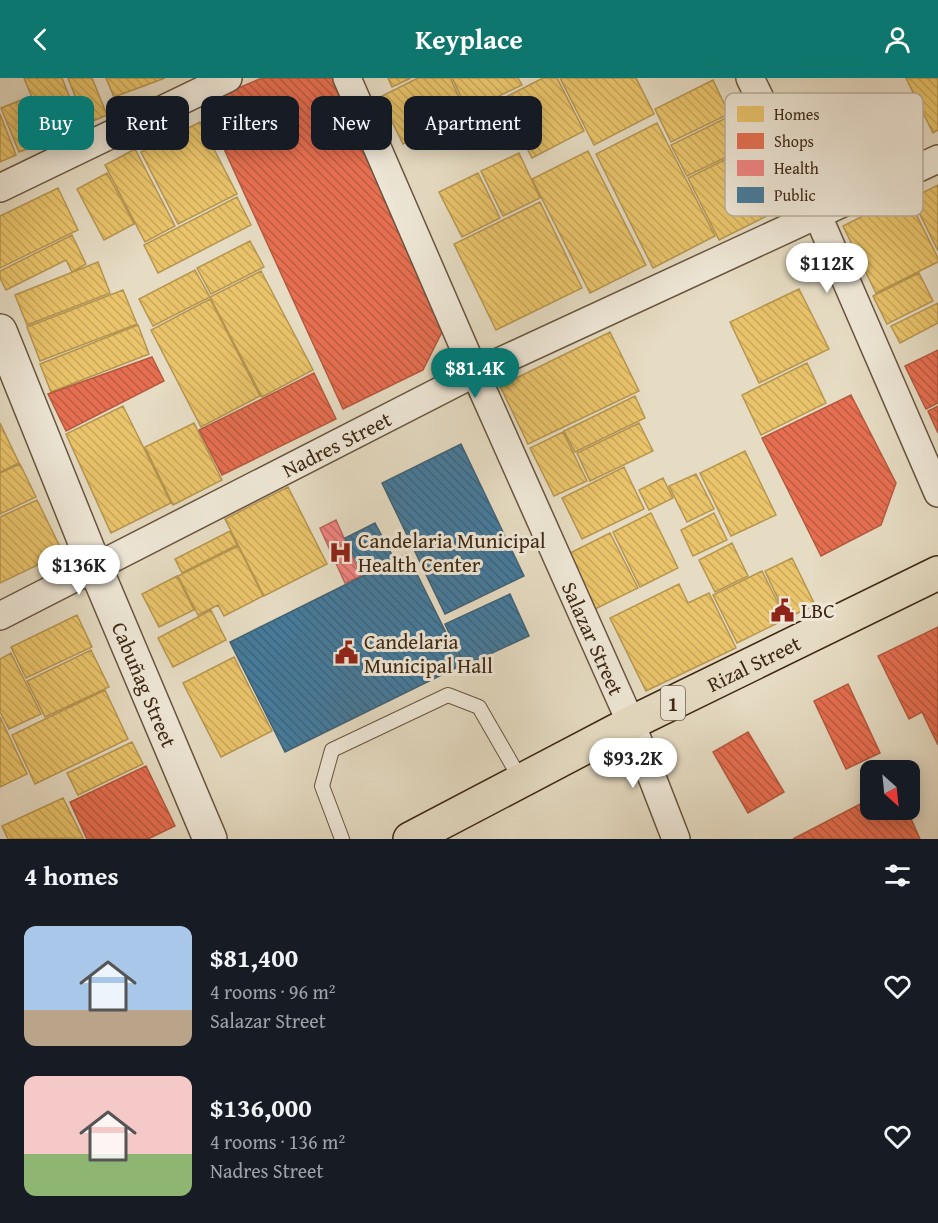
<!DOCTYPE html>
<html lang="en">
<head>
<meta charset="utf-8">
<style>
	body { margin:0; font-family:"Gentium Book Plus",serif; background:#20242c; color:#f1f3f6; height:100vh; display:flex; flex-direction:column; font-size:22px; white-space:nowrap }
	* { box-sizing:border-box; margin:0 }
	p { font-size:20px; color:#9ea1a6 }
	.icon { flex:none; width:33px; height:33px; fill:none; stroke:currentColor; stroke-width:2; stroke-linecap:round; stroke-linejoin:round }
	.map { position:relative; height:761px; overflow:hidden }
	.drawer { display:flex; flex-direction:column; background:#171b24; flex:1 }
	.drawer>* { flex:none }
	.banner { position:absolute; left:18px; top:18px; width:600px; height:54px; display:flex; gap:12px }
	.needle { width:39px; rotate:153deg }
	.tools { position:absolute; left:860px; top:682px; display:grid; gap:12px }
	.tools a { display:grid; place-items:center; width:60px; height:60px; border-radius:12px; background:#171b24; box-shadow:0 3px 15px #0003; font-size:30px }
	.price { position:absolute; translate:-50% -51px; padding:0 14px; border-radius:21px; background:#fff; color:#222; font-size:20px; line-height:39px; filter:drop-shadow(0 2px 3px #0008) }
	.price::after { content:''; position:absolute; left:50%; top:36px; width:18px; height:14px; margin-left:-9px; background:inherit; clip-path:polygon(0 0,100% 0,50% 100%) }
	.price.current { background:#0f766e; color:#fff }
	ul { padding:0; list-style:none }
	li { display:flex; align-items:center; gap:18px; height:150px; padding:0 24px }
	li span { display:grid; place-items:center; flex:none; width:168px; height:120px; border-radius:12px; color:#555 }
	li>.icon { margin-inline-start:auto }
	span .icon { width:72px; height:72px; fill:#fffc; stroke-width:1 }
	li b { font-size:26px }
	h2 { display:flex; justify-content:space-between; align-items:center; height:72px; padding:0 24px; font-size:26px }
	.chip { padding:0 21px; border-radius:12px; background:#171b24; box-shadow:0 3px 15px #0003; font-size:21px; line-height:54px }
	.chip.current { background:#0f766e; color:#fff }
	header { display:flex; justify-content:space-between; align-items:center; height:78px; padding:0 24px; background:#0f766e; color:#fff; font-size:27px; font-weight:700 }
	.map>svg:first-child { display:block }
	.homes { fill:url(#homes-back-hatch); stroke:#b69550; stroke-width:1.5 }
	.shops { fill:url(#shops-back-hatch); stroke:#b45a3f; stroke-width:1.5 }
	.health { fill:url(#health-back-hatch); stroke:#bc6861; stroke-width:1.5 }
	.public { fill:url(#public-back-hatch); stroke:#436274; stroke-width:1.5 }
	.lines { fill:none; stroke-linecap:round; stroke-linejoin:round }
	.service-casing { stroke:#685540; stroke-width:16 }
	.minor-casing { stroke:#685540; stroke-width:30 }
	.tertiary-casing { stroke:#685540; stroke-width:36 }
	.primary-casing { stroke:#3e2814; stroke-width:36 }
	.service { stroke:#efe8d8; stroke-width:14 }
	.minor { stroke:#efe8d8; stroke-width:27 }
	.tertiary { stroke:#efe8d8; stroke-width:33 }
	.primary { stroke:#e6dcc3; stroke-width:33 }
	.labels { text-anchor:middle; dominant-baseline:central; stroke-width:6; stroke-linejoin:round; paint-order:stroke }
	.shield { fill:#efe8d8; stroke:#73624f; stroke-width:1.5 }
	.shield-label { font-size:20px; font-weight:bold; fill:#3e2814 }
	.street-label { font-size:21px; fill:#3e2814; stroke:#efe8d8 }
	.poi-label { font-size:21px; fill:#3e2814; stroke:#efe8d8; text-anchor:start }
	.key { fill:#efe8d8; stroke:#baae9d; stroke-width:1.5 }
	.key-label { font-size:16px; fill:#3e2814 }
</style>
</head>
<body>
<header><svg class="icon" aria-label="back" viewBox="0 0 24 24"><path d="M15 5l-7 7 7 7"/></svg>Keyplace<svg class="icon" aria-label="person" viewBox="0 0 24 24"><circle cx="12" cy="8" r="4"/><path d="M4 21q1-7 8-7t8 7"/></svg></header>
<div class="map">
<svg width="938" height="761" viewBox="0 0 938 761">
	<defs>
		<pattern id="homes-back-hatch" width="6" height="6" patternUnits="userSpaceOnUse" patternTransform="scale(1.5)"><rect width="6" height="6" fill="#e9c46a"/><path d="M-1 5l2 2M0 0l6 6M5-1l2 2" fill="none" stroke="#c9a85b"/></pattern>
		<pattern id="shops-back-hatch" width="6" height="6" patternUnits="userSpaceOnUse" patternTransform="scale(1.5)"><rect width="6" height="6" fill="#e76f51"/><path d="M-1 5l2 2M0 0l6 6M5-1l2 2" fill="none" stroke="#bd5b42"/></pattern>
		<pattern id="health-back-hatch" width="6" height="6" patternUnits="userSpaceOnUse" patternTransform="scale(1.5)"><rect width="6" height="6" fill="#f28482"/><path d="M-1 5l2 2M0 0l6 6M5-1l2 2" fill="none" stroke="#c56c69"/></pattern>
		<pattern id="public-back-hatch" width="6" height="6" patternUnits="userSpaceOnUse" patternTransform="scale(1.5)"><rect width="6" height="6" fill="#457b9d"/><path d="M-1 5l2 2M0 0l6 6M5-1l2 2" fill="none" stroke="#3b657f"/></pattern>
	</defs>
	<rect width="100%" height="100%" fill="#e6dcc3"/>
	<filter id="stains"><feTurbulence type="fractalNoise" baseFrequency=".00333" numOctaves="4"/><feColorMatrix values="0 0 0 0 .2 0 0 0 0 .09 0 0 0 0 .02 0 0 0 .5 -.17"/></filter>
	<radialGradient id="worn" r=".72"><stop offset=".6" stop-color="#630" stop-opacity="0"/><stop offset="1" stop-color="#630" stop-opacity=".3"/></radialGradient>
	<path class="homes" d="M24 0H62L81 48 49 61Z
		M68 0H92L107 37 86 46Z
		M106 0H165L114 19Z
		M388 0H411L392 9Z
		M418 0H450L466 34 403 66 380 19Z
		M452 0H518L522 7 468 33Z
		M543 0H557L584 53 532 80 502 21Z
		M560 0H636L654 36 594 67Z
		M906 0H938V52L933 55Z
		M713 2 729 36 671 64 655 31Z
		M29 19 47 63 19 74 1 30Z
		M0 36 16 77 0 84Z
		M732 37 747 69 687 98 671 67Z
		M200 44 237 116 178 146 141 74Z
		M657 45 715 158 653 190 596 76Z
		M750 69 781 131 719 162 688 100Z
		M135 71 175 148 145 164 105 87Z
		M588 73 646 187 590 215 532 101Z
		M519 75 540 120 503 138 481 93Z
		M107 95 134 146 104 162 77 111Z
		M478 95 500 140 462 159 439 114Z
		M938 107V173L912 120Z
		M58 110 78 152 0 190V138Z
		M906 116 938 180V184L876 215 843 148Z
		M237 119 251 147 158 195 144 167Z
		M540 124 582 210 496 252 454 166Z
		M72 157 86 186 72 194 66 182 6 212 0 200V193Z
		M250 163 264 189 211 216 197 190Z
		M98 184 110 215 27 247 15 217Z
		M195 192 210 219 153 248 139 221Z
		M261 193 313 292 262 319 210 219Z
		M919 195 933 223 887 246 873 218Z
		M799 211 829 271 759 305 730 244Z
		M123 212 137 246 40 283 27 249Z
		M210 221 260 318 201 349 151 252Z
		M938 225V245L900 265 891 248Z
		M138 247 149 276 51 314 40 286Z
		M610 254 639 313 528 366 500 308Z
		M807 285 826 325 761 357 742 317Z
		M635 318 645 340 575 374 564 353Z
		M123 328 171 425 111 455 66 356Z
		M0 345 19 385 0 394Z
		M194 345 222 402 173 427 145 369Z
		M639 345 653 373 590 403 577 375Z
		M563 354 587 403 554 418 530 370Z
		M745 373 776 437 731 458 700 395Z
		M20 386 36 419 0 436V395Z
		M624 389 644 431 582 461 562 420Z
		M696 396 714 431 687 444 669 408Z
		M663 400 673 420 649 432 639 412Z
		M288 409 327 486 264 518 225 441Z
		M37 422 63 475 0 505V439Z
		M651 435 678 490 640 509 613 454Z
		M714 435 727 462 693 478 681 452Z
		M230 453 237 467 182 495 175 481Z
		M610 455 638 510 593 532 566 477Z
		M732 465 748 498 715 514 699 482Z
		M238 468 263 518 224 538 218 527 198 537 178 498Z
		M792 480 815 527 787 540 765 493Z
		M762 493 786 541 737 565 713 517Z
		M177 498 194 532 159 549 142 516Z
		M679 506 688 525 709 515 736 570 646 613 610 540Z
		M211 532 226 562 173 589 158 560Z
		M77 537 92 569 26 600 11 569Z
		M91 572 109 609 45 639 27 603Z
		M11 575 41 636 9 651 0 634V581Z
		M234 579 272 653 221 679 183 605Z
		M105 612 128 661 35 706 12 657Z
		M0 639 27 696 0 709Z
		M132 664 143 686 78 717 67 695Z
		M63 720 83 760 8 761 2 748Z"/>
	<path class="shops" d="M262 0H338L444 250 423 292 343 331 203 25Z
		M938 272V325L926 331 905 288Z
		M152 279 164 303 66 353 48 316Z
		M314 295 336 341 222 397 199 352Z
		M851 317 896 405 881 447 821 478 762 360Z
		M938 328V355L928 333Z
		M938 549V667L922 634 909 641 878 578Z
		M848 606 880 675 846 691 814 623Z
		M748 654 784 714 748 735 713 674Z
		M146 688 175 748 148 761H87L70 724Z
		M870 721V732H907L920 761H793Z"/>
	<path class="health" d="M336 442 361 498 345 505 320 450Z"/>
	<path class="public" d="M461 366 524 498 445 536 382 405Z
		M375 445 394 481 363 497 345 460Z
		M407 476 462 587 285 674 230 564Z
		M510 516 529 558 464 588 445 546Z"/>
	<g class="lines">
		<defs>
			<path id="service" d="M342 761 322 708 332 672 448 617 479 629 521 702"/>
			<g id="minor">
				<path id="s1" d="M347 0 475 295 631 645 676 761"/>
				<path d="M750 0 818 138 938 415"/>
				<path d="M0 110 228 0"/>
				<path id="s2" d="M0 538 475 295 938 81"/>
			</g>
			<g id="tertiary">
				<path id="s3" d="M0 253 95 489 210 761"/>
			</g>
			<g id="primary">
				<path id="s4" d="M410 761 631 645 938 495"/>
			</g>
		</defs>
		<use href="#service" class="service-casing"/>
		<use href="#minor" class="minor-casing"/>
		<use href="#tertiary" class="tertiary-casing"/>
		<use href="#primary" class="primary-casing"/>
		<use href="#service" class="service"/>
		<use href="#minor" class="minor"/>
		<use href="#tertiary" class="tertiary"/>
		<use href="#primary" class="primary"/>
	</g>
	<defs>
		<symbol id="hospital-bare" viewBox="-9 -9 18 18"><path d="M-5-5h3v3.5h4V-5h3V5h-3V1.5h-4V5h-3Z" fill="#8f2418" stroke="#efe8d8" stroke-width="2.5" paint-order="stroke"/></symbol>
		<symbol id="civic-bare" viewBox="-9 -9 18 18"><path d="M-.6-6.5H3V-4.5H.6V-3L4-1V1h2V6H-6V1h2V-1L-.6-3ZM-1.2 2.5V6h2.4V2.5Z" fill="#8f2418" stroke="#efe8d8" stroke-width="2.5" paint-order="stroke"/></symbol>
	</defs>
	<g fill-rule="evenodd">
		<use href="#hospital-bare" x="324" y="458" width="33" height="33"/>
		<use href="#civic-bare" x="766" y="516" width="33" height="33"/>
		<use href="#civic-bare" x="330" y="558" width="33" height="33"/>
	</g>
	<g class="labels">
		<rect class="shield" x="661" y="608" width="24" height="34" rx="4.5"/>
		<g class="shield-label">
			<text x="673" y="625">1</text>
		</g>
		<g class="street-label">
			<text stroke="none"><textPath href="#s2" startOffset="378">Nadres Street</textPath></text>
			<text stroke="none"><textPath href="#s1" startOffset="612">Salazar Street</textPath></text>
			<text stroke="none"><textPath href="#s4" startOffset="386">Rizal Street</textPath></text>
			<text stroke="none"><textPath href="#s3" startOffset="382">Cabuñag Street</textPath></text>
		</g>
		<g class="poi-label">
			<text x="358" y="462">Candelaria Municipal<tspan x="358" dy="24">Health Center</tspan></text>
			<text x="801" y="532">LBC</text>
			<text x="364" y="563">Candelaria<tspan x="364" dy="24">Municipal Hall</tspan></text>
		</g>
	</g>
	<rect x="725" y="15" width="198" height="123" rx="9" class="key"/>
	<rect x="737" y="28" width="27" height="16" fill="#e9c46a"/>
	<rect x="737" y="55" width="27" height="16" fill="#e76f51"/>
	<rect x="737" y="82" width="27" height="16" fill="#f28482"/>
	<rect x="737" y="109" width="27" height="16" fill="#457b9d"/>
	<g class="key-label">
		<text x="774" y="42">Homes</text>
		<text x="774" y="69">Shops</text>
		<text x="774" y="96">Health</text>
		<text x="774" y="123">Public</text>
	</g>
	<rect width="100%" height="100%" filter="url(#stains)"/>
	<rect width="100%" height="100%" fill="url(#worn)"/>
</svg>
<div class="tools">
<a><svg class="needle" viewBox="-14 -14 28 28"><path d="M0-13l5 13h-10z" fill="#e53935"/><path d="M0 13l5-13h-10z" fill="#9ea1a6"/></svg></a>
</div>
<b class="price" style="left:827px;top:216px">$112K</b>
<b class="price current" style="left:475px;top:321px">$81.4K</b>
<b class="price" style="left:79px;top:518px">$136K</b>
<b class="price" style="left:633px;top:711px">$93.2K</b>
<div class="banner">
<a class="chip current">Buy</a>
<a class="chip">Rent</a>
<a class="chip">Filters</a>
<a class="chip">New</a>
<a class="chip">Apartment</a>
</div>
</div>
<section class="drawer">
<h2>4 homes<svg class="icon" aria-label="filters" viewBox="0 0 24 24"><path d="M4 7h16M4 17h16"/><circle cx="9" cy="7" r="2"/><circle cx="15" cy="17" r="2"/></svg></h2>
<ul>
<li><span style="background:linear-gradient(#a9c7e8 70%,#b9a48a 0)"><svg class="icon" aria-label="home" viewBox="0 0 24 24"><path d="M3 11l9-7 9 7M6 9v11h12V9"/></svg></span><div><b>$81,400</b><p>4 rooms · 96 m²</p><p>Salazar Street</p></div><svg class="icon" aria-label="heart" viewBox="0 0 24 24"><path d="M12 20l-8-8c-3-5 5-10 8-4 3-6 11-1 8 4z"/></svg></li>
<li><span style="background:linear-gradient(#f6c9c9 65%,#8fb573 0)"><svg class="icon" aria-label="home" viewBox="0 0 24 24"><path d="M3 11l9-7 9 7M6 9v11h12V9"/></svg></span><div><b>$136,000</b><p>4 rooms · 136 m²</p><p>Nadres Street</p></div><svg class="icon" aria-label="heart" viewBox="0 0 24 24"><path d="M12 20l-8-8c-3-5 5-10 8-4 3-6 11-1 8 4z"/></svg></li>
</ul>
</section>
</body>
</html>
